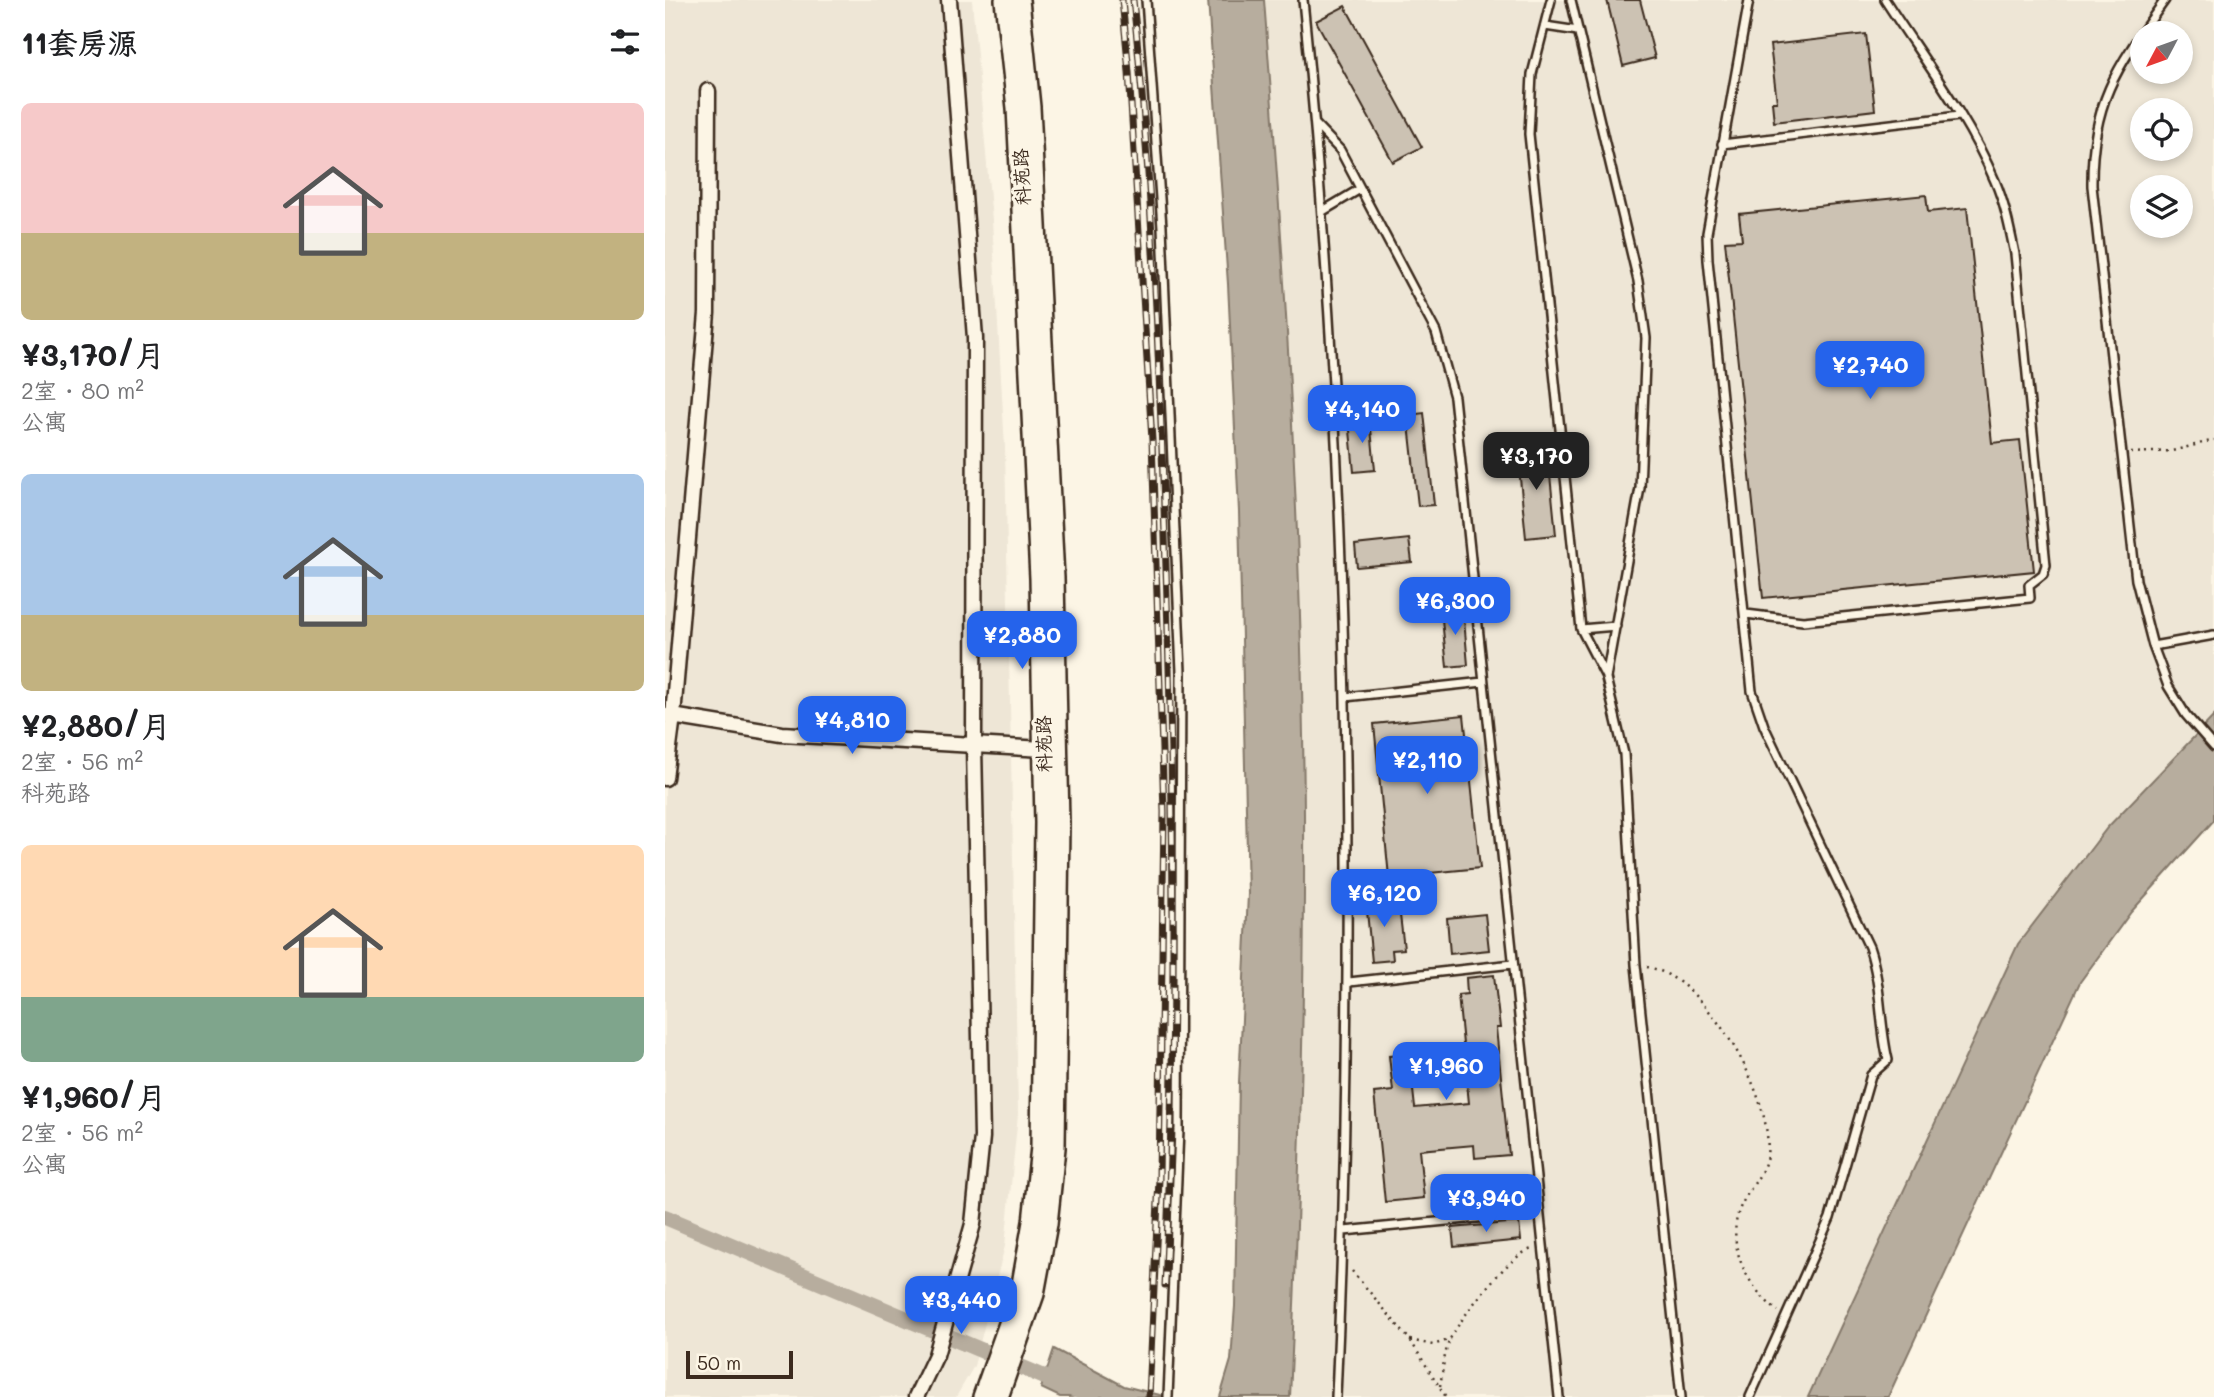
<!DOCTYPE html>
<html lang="zh">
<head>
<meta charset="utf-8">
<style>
	body { margin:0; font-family:Mali,"LXGW WenKai TC",sans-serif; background:#f6f6f6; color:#202124; height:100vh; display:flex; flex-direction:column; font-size:26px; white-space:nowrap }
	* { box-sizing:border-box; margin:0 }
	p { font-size:23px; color:#757577 }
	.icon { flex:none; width:38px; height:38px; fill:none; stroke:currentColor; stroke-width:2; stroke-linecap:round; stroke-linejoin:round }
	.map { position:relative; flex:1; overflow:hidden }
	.details { display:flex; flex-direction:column; background:#fff; width:665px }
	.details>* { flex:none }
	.needle { width:46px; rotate:229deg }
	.tools { position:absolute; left:1465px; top:21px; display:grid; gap:14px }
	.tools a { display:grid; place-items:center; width:63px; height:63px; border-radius:50%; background:#fff; box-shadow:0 4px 10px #0003; font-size:35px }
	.scale { position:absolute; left:21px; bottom:18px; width:107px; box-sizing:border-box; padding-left:7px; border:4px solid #3b2a1e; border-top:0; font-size:19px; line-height:24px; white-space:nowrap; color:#3b2a1e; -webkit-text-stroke:5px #fcf5e5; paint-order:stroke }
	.price { position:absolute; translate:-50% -60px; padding:0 16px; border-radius:14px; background:#2563eb; color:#fff; font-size:23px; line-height:46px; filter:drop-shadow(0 2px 4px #0008) }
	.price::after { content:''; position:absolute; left:50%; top:42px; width:21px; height:16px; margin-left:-10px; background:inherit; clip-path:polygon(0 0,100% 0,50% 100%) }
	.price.selected { background:#222; color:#fff }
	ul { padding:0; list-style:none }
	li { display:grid; align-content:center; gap:14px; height:371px; padding:0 21px }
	li span { display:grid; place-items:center; height:217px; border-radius:10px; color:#555 }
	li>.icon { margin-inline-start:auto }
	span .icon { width:126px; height:126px; fill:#fffc; stroke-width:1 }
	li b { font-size:30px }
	h2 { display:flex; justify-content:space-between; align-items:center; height:84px; padding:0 21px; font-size:30px }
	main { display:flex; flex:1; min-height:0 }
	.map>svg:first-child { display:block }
	.built { fill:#eee6d6; fill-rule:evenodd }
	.water { fill:#b7ad9e; stroke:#85796b; stroke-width:2 }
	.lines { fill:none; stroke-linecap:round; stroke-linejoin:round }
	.canal { stroke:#b7ad9e; stroke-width:16 }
	.building { fill:#ccc2b3; stroke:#3b2a1e; stroke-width:2 }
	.lane-casing { stroke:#3b2a1e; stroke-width:12 }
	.street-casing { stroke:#3b2a1e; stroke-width:19 }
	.secondary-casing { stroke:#3b2a1e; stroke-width:24 }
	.path { stroke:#3b2a1e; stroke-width:2.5; stroke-dasharray:2 5; stroke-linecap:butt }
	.lane { stroke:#fcf5e5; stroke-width:7 }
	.street { stroke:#fcf5e5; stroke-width:14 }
	.secondary { stroke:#fcf5e5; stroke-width:19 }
	.rail-casing { stroke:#3b2a1e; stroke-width:7 }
	.rail { stroke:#fcf5e5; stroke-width:4.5; stroke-dasharray:13; stroke-linecap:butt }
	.labels { text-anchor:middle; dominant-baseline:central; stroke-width:6; stroke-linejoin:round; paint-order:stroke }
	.street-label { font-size:19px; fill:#3b2a1e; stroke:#fcf5e5 }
</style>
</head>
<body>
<main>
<section class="details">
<h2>11套房源<svg class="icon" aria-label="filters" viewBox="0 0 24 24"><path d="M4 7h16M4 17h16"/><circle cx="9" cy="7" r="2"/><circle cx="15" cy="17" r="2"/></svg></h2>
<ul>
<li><span style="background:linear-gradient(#f6c9c9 60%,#c2b280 0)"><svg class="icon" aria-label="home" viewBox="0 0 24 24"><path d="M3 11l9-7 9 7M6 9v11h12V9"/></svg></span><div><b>¥3,170/月</b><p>2室 · 80 m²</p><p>公寓</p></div></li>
<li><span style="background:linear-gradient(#a9c7e8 65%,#c2b280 0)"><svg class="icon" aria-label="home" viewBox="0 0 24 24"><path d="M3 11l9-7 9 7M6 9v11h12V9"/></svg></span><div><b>¥2,880/月</b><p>2室 · 56 m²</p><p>科苑路</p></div></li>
<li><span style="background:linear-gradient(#ffd9b3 70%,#7fa58c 0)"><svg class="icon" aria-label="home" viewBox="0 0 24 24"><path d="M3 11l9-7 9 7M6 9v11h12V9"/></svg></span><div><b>¥1,960/月</b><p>2室 · 56 m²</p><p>公寓</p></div></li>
</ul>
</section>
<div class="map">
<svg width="1549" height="1397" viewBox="0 0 1549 1397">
	<rect width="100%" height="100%" fill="#fcf5e5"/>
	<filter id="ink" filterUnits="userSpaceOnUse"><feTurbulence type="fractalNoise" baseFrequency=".0143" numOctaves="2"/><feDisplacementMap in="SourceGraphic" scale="14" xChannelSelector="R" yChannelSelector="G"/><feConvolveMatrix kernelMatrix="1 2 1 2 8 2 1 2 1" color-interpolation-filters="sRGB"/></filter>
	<g filter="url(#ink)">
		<path class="built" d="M0 0H307L327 220 340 448 353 1114 340 1246 309 1366 291 1397H0Z
			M599 0H1549V718L1427 845 1353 944 1143 1397H625L635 1181 639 812 634 596 623 379ZM1477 33H1516V72H1477ZM1477 110H1516V149H1477ZM1477 187H1516V226H1477Z"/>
		<path class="water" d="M543 0H599C620 270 637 543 639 814 640 1008 634 1203 625 1397H555L566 1360 570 1306 574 1082 583 894 574 512 563 284Z
			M1549 716V820L1466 912 1415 982 1223 1397H1143L1353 944 1442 828Z
			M389 1349 459 1386 503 1397H395L376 1388Z"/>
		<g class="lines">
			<path class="canal" d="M0 1217 427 1397"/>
		</g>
		<path class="building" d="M942 0H975L990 58 958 66Z
			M680 6 757 147 728 162 651 21Z
			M1201 34 1210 110 1109 122 1107 102H1112L1105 45Z
			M1261 195 1263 212 1302 208 1327 443 1355 440 1369 571 1098 598 1060 241 1077 240 1074 214Z
			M759 413 769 505 753 506 743 415Z
			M705 418 710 470 689 472 684 420Z
			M882 445 891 535 861 538 852 448Z
			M744 539 747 562 692 567 690 545Z
			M798 608 803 665 782 667 776 610Z
			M799 715 815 868 724 877 709 724Z
			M733 898 739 949 727 950 728 960 707 962 701 901Z
			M820 914 824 950 785 954 782 918Z
			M829 975 835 1028H831L844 1155 810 1158 809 1145 754 1150 759 1198 720 1202 709 1093 728 1091 724 1056 744 1054 750 1108 804 1103 793 995 802 994 801 978Z
			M854 1222 856 1240 789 1247 787 1228Z"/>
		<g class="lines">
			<defs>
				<path id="lane" d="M481 0 497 227 516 672 514 1130 503 1397
					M638 0C685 464 692 931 671 1397
					M886 0 867 74 864 134 916 629 941 677
					M906 0 973 281 981 338 975 488 941 678 959 754 971 965 1016 1397
					M1084 0 1042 233 1043 260 1087 691 1099 726 1204 947C1217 985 1214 1022 1223 1060L1206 1075 1165 1218 1085 1397
					M1500 0C1453 66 1426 101 1427 186L1471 580 1488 646 1503 686 1521 715 1549 747
					M880 26 913 31
					M651 125 675 150 771 332 789 397 894 1397
					M1057 144 1294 116
					M658 211 695 189
					M1081 614 1138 621 1365 598 1364 585 1378 574 1381 565 1350 254C1345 230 1340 204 1330 181 1303 117 1258 59 1220 0
					M916 629 951 626
					M1488 646 1549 635
					M680 697 818 682
					M684 982 848 964
					M679 1231 874 1212"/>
				<path id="street" d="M1 715 117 734 379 749
					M0 778 8 716 42 313 43 91
					M251 1397 271 1355 308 1224 317 1137 309 746 310 338 284 0"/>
				<path id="secondary" d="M318 1397 356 1290 368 1222 376 1147 380 823 375 578 352 108 340 0
					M333 1397 369 1294 382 1224 390 1148 394 823 389 578 365 107 354 0"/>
			</defs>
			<use href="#lane" class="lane-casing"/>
			<use href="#street" class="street-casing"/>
			<use href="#secondary" class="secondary-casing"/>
			<path class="path" d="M1466 453 1507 451 1549 440
				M982 967C1041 977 1110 1098 1102 1155 1099 1175 1083 1189 1075 1208 1060 1245 1083 1289 1113 1311
				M687 1271 745 1340 781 1397
				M745 1340 768 1345 786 1339
				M775 1386C778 1371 779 1351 786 1337 798 1316 844 1253 868 1249"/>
			<use href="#lane" class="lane"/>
			<use href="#street" class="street"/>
			<use href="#secondary" class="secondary"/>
			<defs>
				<path id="rail" d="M457 0 464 72 487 440 499 812 494 1179 484 1397
					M468 0C488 188 495 379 501 568 509 807 512 1046 500 1285"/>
			</defs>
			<use href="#rail" class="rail-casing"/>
			<use href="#rail" class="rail"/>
		</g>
	</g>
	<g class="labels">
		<g class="street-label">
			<text transform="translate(356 177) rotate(-93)">科苑路</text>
			<text transform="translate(378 744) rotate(-91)">科苑路</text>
		</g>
	</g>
</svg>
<div class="tools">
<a><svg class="needle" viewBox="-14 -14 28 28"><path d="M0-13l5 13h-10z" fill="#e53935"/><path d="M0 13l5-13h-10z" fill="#757577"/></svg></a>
<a><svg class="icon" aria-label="locate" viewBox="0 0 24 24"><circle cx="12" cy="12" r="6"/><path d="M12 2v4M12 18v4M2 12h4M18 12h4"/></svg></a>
<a><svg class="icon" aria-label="layers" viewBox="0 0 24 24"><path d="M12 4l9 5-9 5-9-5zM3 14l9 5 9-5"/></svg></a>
</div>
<div class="scale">50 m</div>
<b class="price" style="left:1205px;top:401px">¥2,740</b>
<b class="price" style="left:697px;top:445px">¥4,140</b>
<b class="price selected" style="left:871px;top:492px">¥3,170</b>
<b class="price" style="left:790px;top:637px">¥6,300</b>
<b class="price" style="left:357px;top:671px">¥2,880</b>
<b class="price" style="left:187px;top:756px">¥4,810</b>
<b class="price" style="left:762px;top:796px">¥2,110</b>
<b class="price" style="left:719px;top:929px">¥6,120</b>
<b class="price" style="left:781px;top:1102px">¥1,960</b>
<b class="price" style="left:821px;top:1234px">¥3,940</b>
<b class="price" style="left:296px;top:1336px">¥3,440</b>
</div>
</main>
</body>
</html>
